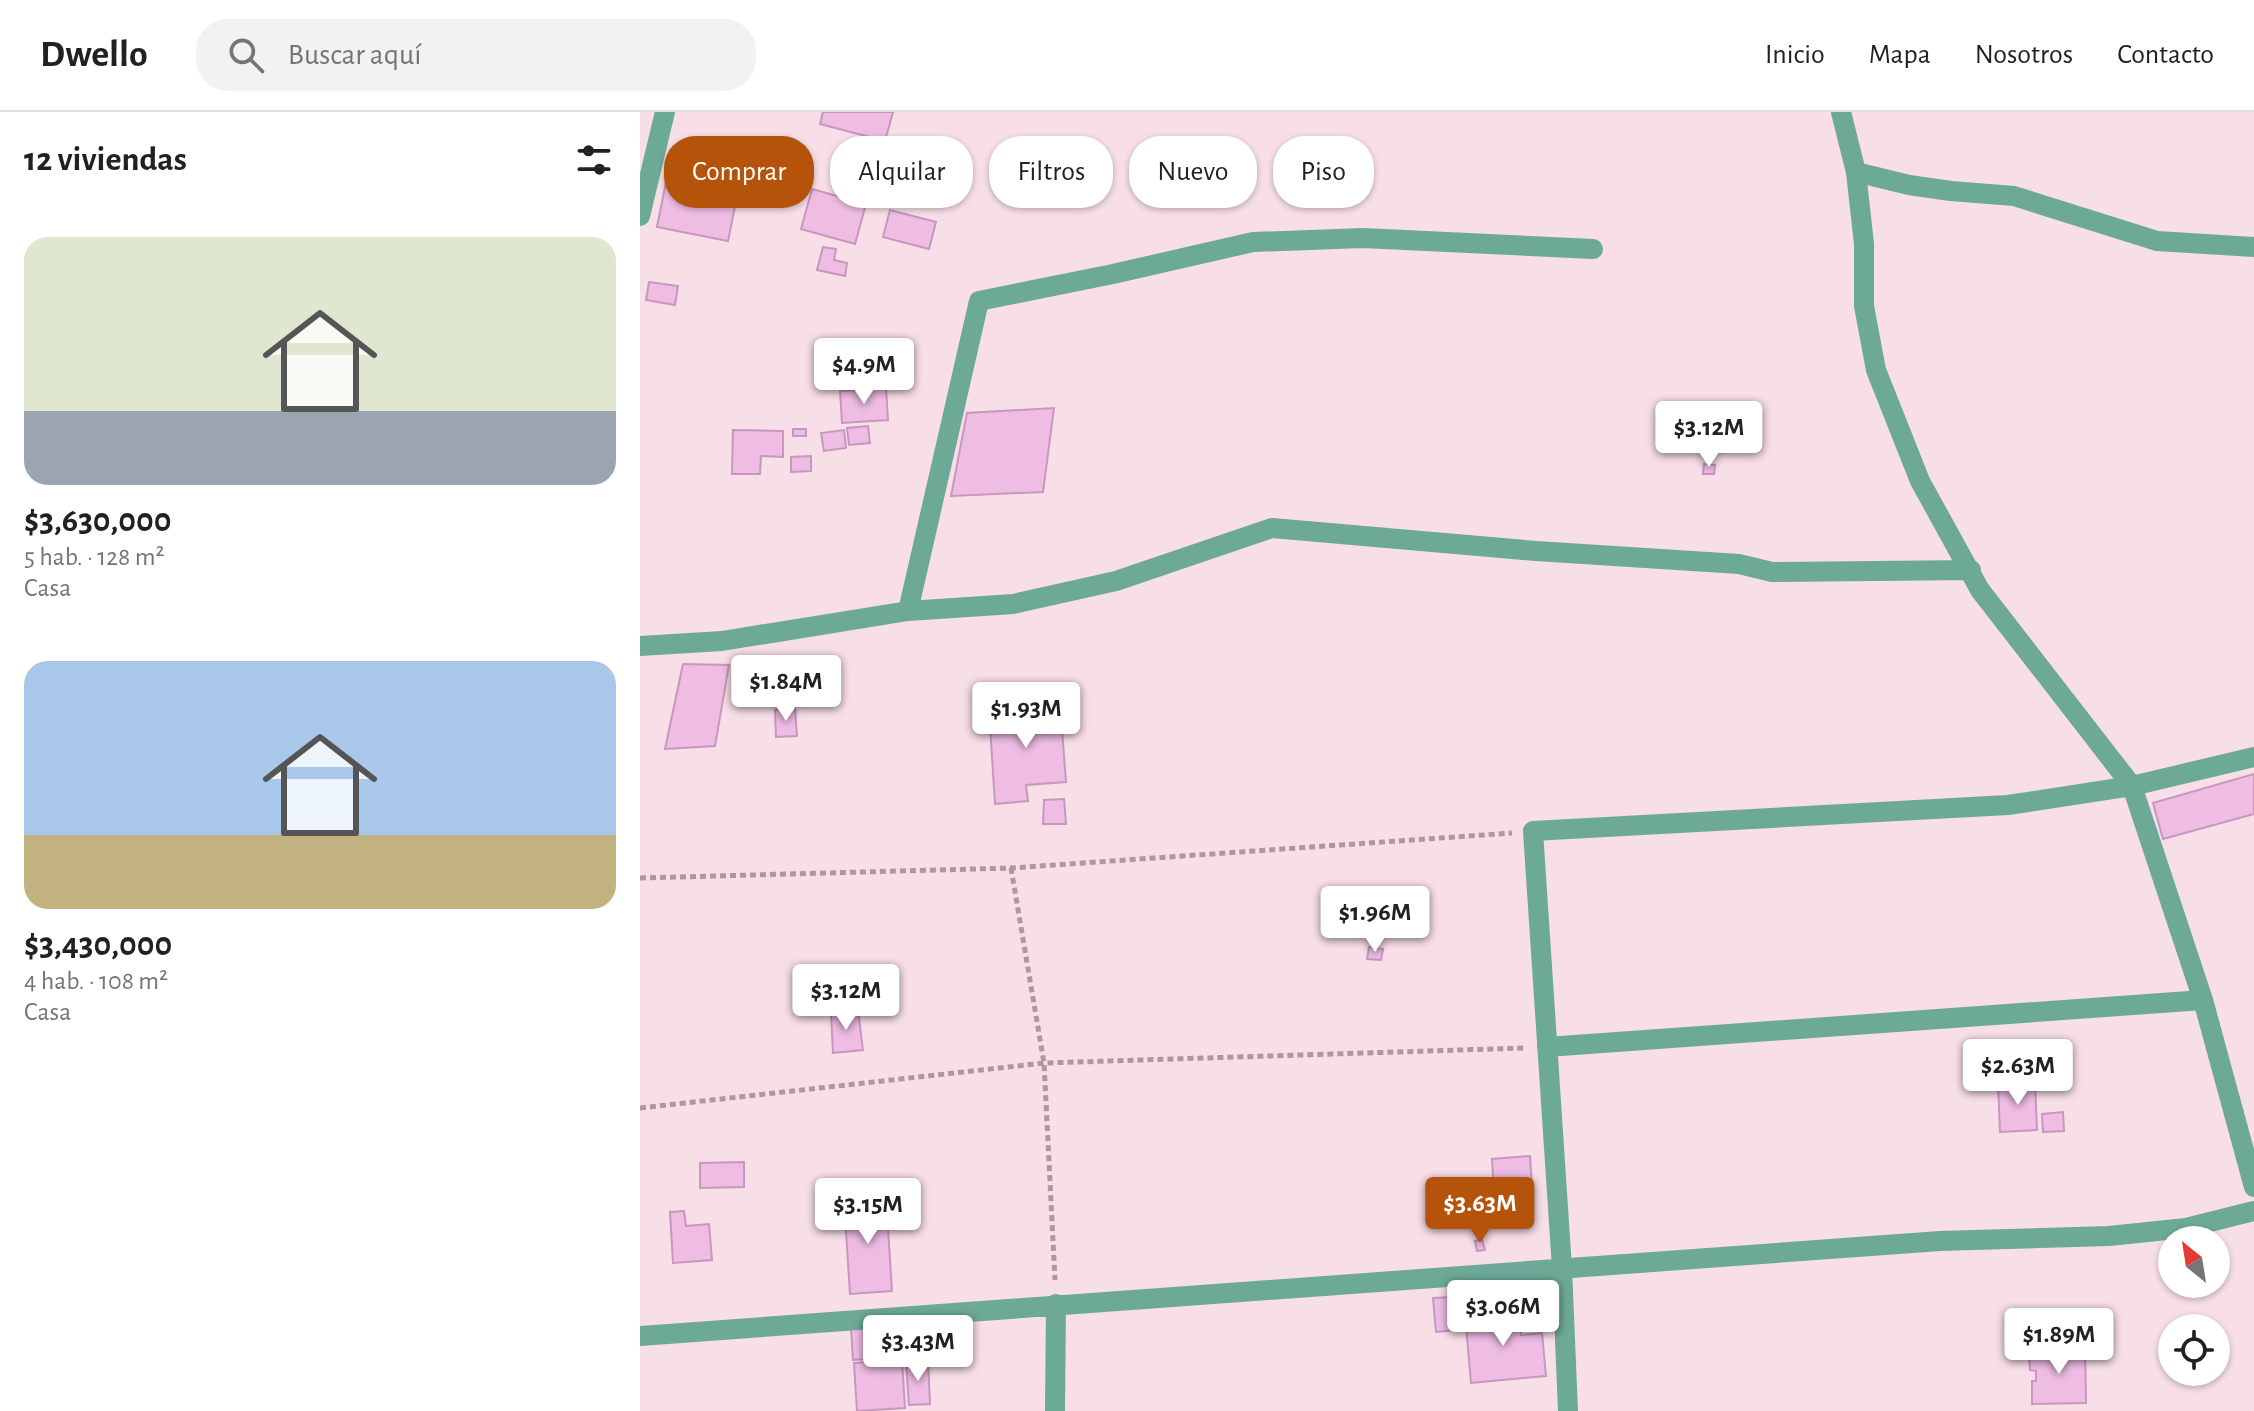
<!DOCTYPE html>
<html lang="es">
<head>
<meta charset="utf-8">
<style>
	body { margin:0; font-family:"Alegreya Sans",sans-serif; background:#f2f2f2; color:#202124; height:100vh; display:flex; flex-direction:column; font-size:30px; white-space:nowrap }
	* { box-sizing:border-box; margin:0 }
	p { font-size:26px; color:#757577 }
	.icon { flex:none; width:44px; height:44px; fill:none; stroke:currentColor; stroke-width:2; stroke-linecap:round; stroke-linejoin:round }
	.map { position:relative; flex:1; overflow:hidden }
	.drawer { display:flex; flex-direction:column; background:#fff; width:640px }
	.drawer>* { flex:none }
	.banner { position:absolute; left:24px; top:24px; width:760px; height:72px; display:flex; gap:16px }
	.needle { width:52px; rotate:330deg }
	.buttons { position:absolute; left:1518px; top:1114px; display:grid; gap:16px }
	.buttons a { display:grid; place-items:center; width:72px; height:72px; border-radius:50%; background:#fff; box-shadow:0 2px 6px #0004; font-size:40px }
	.price { position:absolute; translate:-50% -68px; padding:0 18px; border-radius:8px; background:#fff; color:#222; font-size:26px; line-height:52px; filter:drop-shadow(0 2px 4px #0008) }
	.price::after { content:''; position:absolute; left:50%; top:48px; width:24px; height:18px; margin-left:-12px; background:inherit; clip-path:polygon(0 0,100% 0,50% 100%) }
	.price.current { background:#b45309; color:#fff }
	ul { padding:0; list-style:none }
	li { display:grid; align-content:center; gap:16px; height:424px; padding:0 24px }
	li span { display:grid; place-items:center; height:248px; border-radius:24px; color:#555 }
	li>.icon { margin-inline-start:auto }
	span .icon { width:144px; height:144px; fill:#fffc; stroke-width:1 }
	li b { font-size:34px }
	h2 { display:flex; justify-content:space-between; align-items:center; height:96px; padding:0 24px; font-size:34px }
	.tag { padding:0 28px; border-radius:32px; background:#fff; box-shadow:0 2px 6px #0004; font-size:28px; line-height:72px }
	.tag.current { background:#b45309; color:#fff }
	header { display:flex; align-items:center; gap:48px; box-sizing:border-box; height:112px; padding:0 40px; background:#fff; border-bottom:2px solid #e0e0e0 }
	header strong { font-size:38px }
	nav { display:flex; gap:44px; margin-inline-start:auto; font-size:28px }
	.search { width:560px; height:72px; background:#f2f2f2; display:flex; align-items:center; gap:20px; box-sizing:border-box; padding:0 28px; border-radius:32px; color:#757577; font-size:30px }
	main { display:flex; flex:1; min-height:0 }
	.map>svg:first-child { display:block }
	.building { fill:#efbde4; stroke:#c797bd; stroke-width:2 }
	.lines { fill:none; stroke-linecap:round; stroke-linejoin:round }
	.path { stroke:#af97a0; stroke-width:5; stroke-dasharray:6 4; stroke-linecap:butt }
	.minor { stroke:#6ca997; stroke-width:20 }
</style>
</head>
<body>
<header>
<strong>Dwello</strong>
<div class="search"><svg class="icon" aria-label="search" viewBox="0 0 24 24"><circle cx="10" cy="10" r="6"/><path d="M15 15l6 6"/></svg>Buscar aquí</div>
<nav><a>Inicio</a><a>Mapa</a><a>Nosotros</a><a>Contacto</a></nav>
</header>
<main>
<section class="drawer">
<h2>12 viviendas<svg class="icon" aria-label="filters" viewBox="0 0 24 24"><path d="M4 7h16M4 17h16"/><circle cx="9" cy="7" r="2"/><circle cx="15" cy="17" r="2"/></svg></h2>
<ul>
<li><span style="background:linear-gradient(#dfe7d0 70%,#9aa5b1 0)"><svg class="icon" aria-label="home" viewBox="0 0 24 24"><path d="M3 11l9-7 9 7M6 9v11h12V9"/></svg></span><div><b>$3,630,000</b><p>5 hab. · 128 m²</p><p>Casa</p></div></li>
<li><span style="background:linear-gradient(#a9c7e8 70%,#c2b280 0)"><svg class="icon" aria-label="home" viewBox="0 0 24 24"><path d="M3 11l9-7 9 7M6 9v11h12V9"/></svg></span><div><b>$3,430,000</b><p>4 hab. · 108 m²</p><p>Casa</p></div></li>
</ul>
</section>
<div class="map">
<svg width="1614" height="1299" viewBox="0 0 1614 1299">
	<rect width="100%" height="100%" fill="#f7dee7"/>
	<path class="building" d="M183 0H253L245 29 180 12Z
		M209 52 246 61 239 88 202 78Z
		M26 70 97 85 88 129 17 115Z
		M172 77 226 92 215 132 161 117Z
		M250 98 296 110 289 137 243 125Z
		M183 135 196 137 194 148 207 151 205 164 177 158Z
		M9 170 38 174 35 193 6 188Z
		M198 229H228L229 254H198Z
		M246 276 248 308 202 311 200 279Z
		M414 296 403 380 311 384 327 301Z
		M228 314 230 331 209 333 207 316Z
		M153 317H166V324H153Z
		M93 318 143 319V345L121 344 120 362H92Z
		M204 318 206 336 184 339 181 321Z
		M171 344V359L151 360V345Z
		M1064 352 1075 353 1074 362H1063Z
		M43 552 89 553 75 634 25 637Z
		M420 591 426 670 386 673 388 689 355 692 349 597Z
		M155 596 157 624 136 625 135 598Z
		M1614 662V702L1523 727 1513 691Z
		M424 687 426 712H403L404 688Z
		M729 835 743 837 741 848 727 847Z
		M218 899 223 938 193 941 191 901Z
		M1395 969 1397 1018 1360 1020 1358 972Z
		M1423 1000 1424 1019 1403 1020 1402 1002Z
		M890 1044 892 1076 854 1079 852 1047Z
		M104 1050V1075L60 1076V1051Z
		M246 1085 252 1179 210 1182 204 1088Z
		M44 1099 46 1114 69 1112 72 1148 33 1151 30 1100Z
		M842 1127 845 1138 837 1139 835 1129Z
		M813 1185 816 1218 796 1220 793 1186Z
		M879 1198 881 1223 902 1221 906 1264 831 1271 825 1203Z
		M237 1214 240 1246 213 1248 211 1216Z
		M1445 1236 1446 1291 1392 1292V1269H1396V1259L1390 1258 1389 1246H1396V1237Z
		M262 1248 265 1296 217 1299 214 1251Z
		M288 1248 290 1292 269 1293 266 1250Z"/>
	<g class="lines">
		<path class="path" d="M371 756 404 951 415 1168
			M0 766 371 756 872 721
			M0 996 404 951 884 936"/>
		<path class="minor" d="M1201 0 1216 60 1224 132V194L1236 258 1280 369 1340 478 1492 674 1563 888 1614 1075
			M1216 60 1269 73 1311 79 1374 84 1517 129 1614 135
			M0 104 25 0
			M268 499 339 189 473 162 613 130 723 126 953 137
			M0 534 82 529 268 499 373 492 476 469 632 416 896 439 1099 452 1132 460 1331 458
			M907 935 1563 888
			M0 1224 1300 1129 1469 1124 1546 1116 1614 1099
			M415 1299 416 1192
			M928 1299 922 1156 893 719 1368 693 1492 674 1614 645"/>
	</g>
</svg>
<div class="buttons">
<a><svg class="needle" viewBox="-14 -14 28 28"><path d="M0-13l5 13h-10z" fill="#e53935"/><path d="M0 13l5-13h-10z" fill="#757577"/></svg></a>
<a><svg class="icon" aria-label="locate" viewBox="0 0 24 24"><circle cx="12" cy="12" r="6"/><path d="M12 2v4M12 18v4M2 12h4M18 12h4"/></svg></a>
</div>
<b class="price" style="left:224px;top:294px">$4.9M</b>
<b class="price" style="left:1069px;top:357px">$3.12M</b>
<b class="price" style="left:146px;top:611px">$1.84M</b>
<b class="price" style="left:386px;top:638px">$1.93M</b>
<b class="price" style="left:735px;top:842px">$1.96M</b>
<b class="price" style="left:206px;top:920px">$3.12M</b>
<b class="price" style="left:1378px;top:995px">$2.63M</b>
<b class="price current" style="left:840px;top:1133px">$3.63M</b>
<b class="price" style="left:228px;top:1134px">$3.15M</b>
<b class="price" style="left:863px;top:1236px">$3.06M</b>
<b class="price" style="left:1419px;top:1264px">$1.89M</b>
<b class="price" style="left:278px;top:1271px">$3.43M</b>
<div class="banner">
<a class="tag current">Comprar</a>
<a class="tag">Alquilar</a>
<a class="tag">Filtros</a>
<a class="tag">Nuevo</a>
<a class="tag">Piso</a>
</div>
</div>
</main>
</body>
</html>
